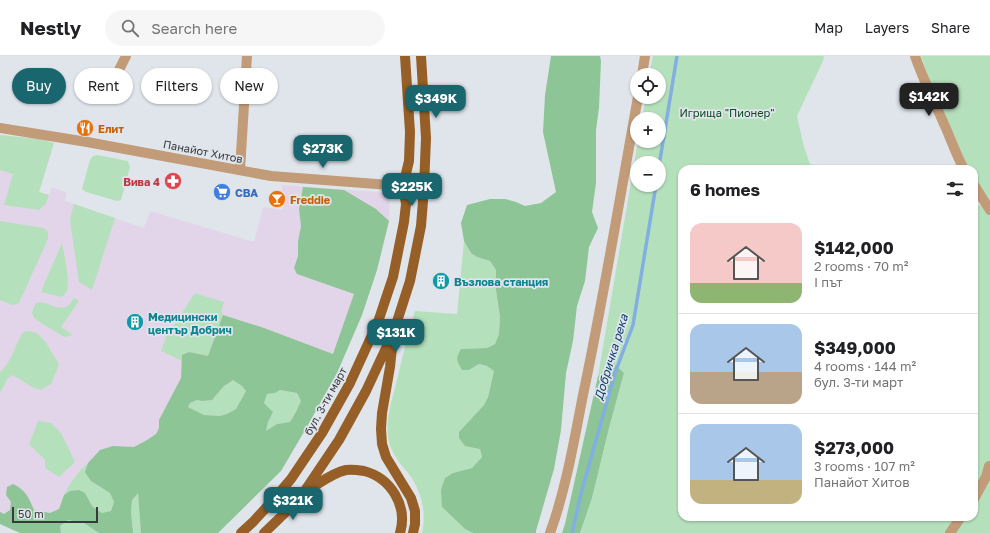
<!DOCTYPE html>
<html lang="en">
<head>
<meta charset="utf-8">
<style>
	body { margin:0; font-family:"Golos Text",sans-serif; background:#f6f6f6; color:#202124; height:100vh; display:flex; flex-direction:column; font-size:15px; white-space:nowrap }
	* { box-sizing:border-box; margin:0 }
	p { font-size:13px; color:#757577 }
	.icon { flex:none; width:22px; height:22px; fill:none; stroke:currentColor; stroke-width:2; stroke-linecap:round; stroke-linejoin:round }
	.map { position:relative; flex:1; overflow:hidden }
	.side { position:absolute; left:678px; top:109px; width:300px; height:356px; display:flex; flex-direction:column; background:#fff; border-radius:12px; box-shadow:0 1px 3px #0004 }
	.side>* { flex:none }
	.top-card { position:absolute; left:12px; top:12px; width:380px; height:36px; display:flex; gap:8px }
	.tools { position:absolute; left:630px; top:12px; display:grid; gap:8px }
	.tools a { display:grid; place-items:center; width:36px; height:36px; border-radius:50%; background:#fff; box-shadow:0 1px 3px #0004; font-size:20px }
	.scale { position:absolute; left:12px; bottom:10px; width:86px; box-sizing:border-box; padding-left:4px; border:2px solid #37393b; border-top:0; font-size:11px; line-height:14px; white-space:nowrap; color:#37393b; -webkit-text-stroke:3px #e0e5eb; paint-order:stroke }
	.price { position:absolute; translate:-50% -34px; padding:0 9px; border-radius:8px; background:#1a666f; color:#fff; font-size:13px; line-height:26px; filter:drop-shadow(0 1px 2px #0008) }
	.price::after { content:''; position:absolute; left:50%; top:24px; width:12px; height:9px; margin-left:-6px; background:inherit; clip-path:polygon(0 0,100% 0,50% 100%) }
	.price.active { background:#222; color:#fff }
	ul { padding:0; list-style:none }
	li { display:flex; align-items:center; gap:12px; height:100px; padding:0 12px }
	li+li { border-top:1px solid #e0e0e0 }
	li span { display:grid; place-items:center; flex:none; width:112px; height:80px; border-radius:12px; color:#555 }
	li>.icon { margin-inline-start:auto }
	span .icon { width:48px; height:48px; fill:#fffc; stroke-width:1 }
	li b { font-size:17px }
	h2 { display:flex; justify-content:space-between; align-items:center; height:48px; padding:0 12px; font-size:17px }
	.chip { padding:0 14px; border-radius:18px; background:#fff; box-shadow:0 1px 3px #0004; font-size:14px; line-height:36px }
	.chip.active { background:#1a666f; color:#fff }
	header { display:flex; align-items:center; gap:24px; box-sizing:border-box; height:56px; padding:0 20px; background:#fff; border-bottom:1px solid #e0e0e0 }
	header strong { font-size:19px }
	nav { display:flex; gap:22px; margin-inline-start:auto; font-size:14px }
	.search { width:280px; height:36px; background:#f6f6f6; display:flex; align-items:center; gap:10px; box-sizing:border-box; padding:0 14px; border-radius:22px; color:#757577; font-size:15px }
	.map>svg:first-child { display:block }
	.medical { fill:#e3d5e9 }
	.green { fill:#b5e0bc; fill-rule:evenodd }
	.forest { fill:#8dc596; fill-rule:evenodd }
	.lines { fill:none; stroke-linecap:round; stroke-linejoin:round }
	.stream { stroke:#81afe1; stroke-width:3.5 }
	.minor { stroke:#c29b78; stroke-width:10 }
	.major { stroke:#965f27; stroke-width:10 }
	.labels { text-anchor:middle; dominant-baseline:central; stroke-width:3.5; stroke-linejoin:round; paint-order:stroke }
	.park-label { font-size:11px; fill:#0d4c21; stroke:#e0e5eb }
	.food-label { font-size:11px; font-weight:bold; fill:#c56008; stroke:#e0e5eb; text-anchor:start }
	.street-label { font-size:11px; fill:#37393b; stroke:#e0e5eb }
	.health-label { font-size:11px; font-weight:bold; fill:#be3a42; stroke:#e0e5eb; text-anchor:end }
	.shop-label { font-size:11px; font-weight:bold; fill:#366cbe; stroke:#e0e5eb; text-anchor:start }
	.culture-label { font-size:11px; font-weight:bold; fill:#0d838f; stroke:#e0e5eb; text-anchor:start }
	.water-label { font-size:12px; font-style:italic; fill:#0d3f6d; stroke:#e0e5eb }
</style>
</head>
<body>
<header>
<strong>Nestly</strong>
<div class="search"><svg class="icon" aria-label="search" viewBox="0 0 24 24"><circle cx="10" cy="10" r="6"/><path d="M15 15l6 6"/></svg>Search here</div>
<nav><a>Map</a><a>Layers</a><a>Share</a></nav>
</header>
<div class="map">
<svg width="990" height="477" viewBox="0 0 990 477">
	<rect width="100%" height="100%" fill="#e0e5eb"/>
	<path class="medical" d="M0 79 54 87 39 136 49 139 52 131 67 137 65 145 144 172 150 155 254 186 263 151 283 154 282 129 390 137 389 165 377 214 362 259 337 317 308 369 281 415 218 477H20L0 468Z"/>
	<path class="green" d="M653 0H824L823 5 797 60 804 91 810 108 825 111V113H682V461H974V153L978 150 990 144 974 121V113H969L929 23 921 0H990V477H580L592 442 609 372 624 317 612 307 598 320 638 85H659V63H642L646 41H659V19H649ZM637 107H659V129H637Z
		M0 79 39 83 54 87 39 136 49 139 46 147 39 154 4 149 13 118 0 114Z
		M97 99 128 105 130 111 121 144 117 145 86 136 82 133 90 104 93 100Z
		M74 148 115 162 92 234 79 226 70 165 71 159Z
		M0 165 44 172 48 176V183L19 247 13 249 0 244Z
		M464 185 471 197 477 201 490 205 496 214V234L500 261 499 278 495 288 487 292 461 293 469 314 479 308 487 310 494 315 488 341 484 349 459 376 480 393 482 401 472 412 453 417 442 451 465 473 473 477H422C427 457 421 433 408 417 400 407 392 398 389 386 384 364 393 341 398 320 403 298 408 276 415 255L457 258Z
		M62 187C64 198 70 224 67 234 66 238 64 239 61 241L42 236V233Z
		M195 237 224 246 221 256 223 259 208 300 189 296 182 299V305L161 295 166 281Z
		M74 242 79 245 61 271 73 279 64 281 35 263C30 257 33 253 36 247 51 243 62 263 74 242Z
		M27 275 37 277 44 284 56 303 59 309 51 328 41 334 32 331 13 319 8 322 0 337V316C12 306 15 289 23 276Z
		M233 323 242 330 246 335 236 353 227 358 220 360 204 359 188 351 190 347 197 344 202 345 212 344 224 330Z
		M280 334 297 337 301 345 296 356 290 366 277 368 265 376 268 366 273 356 264 347 267 338 275 337Z
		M38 365 51 367 61 377 75 406 59 421 45 412V404L29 388Z
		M88 407 86 416 91 425 110 437 114 446 111 455 103 457 92 450 85 437 70 435 64 439C71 426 76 418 88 407Z
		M138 437 141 477H133L131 456 132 444Z
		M67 464 84 467 99 477H61L60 470Z"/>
	<path class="forest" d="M551 0H600L601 5 599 52 596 74V127L592 156 598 172 589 191 585 225 577 250 573 285 566 317 561 374 554 413 536 475V477H473L465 473 442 451 441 434 445 422 453 417 472 412 482 401 480 393 465 390 459 382V376L484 349 488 341 494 315 487 310 479 308 469 314H462C457 305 455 303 461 293L487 292 495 288 499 278 500 261 496 234V214L490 205 477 201 471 197 464 185 461 167 467 149 490 143H505L516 146 525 150 541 147 556 136 543 76 545 39Z
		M303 131 344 134 376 153 389 165 377 214 362 259 337 317 308 369 281 415 218 477H141L138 437 132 444 131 456 133 477H99L84 467 68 464 60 470 61 477H20L0 468V456L4 458 10 454 11 446 6 439 7 431 13 428C26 434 29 442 34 454L50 457 59 453 64 439 70 435 79 434 85 437 92 450 102 457 111 455 114 446 110 437 91 425 85 416 88 407 100 394 113 390 134 391 147 384 156 378 159 372V364L181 322 182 299 189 296 208 300 223 259 264 272 333 298 354 238 297 218 294 212 298 200V186L301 170 299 153ZM233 324 242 330 246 335 236 353 227 358 220 360 204 359 188 351 190 347 197 344 202 345 212 344 224 330ZM280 334 297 337 301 345 296 356 290 366 277 368 266 375 268 366 273 356 264 347 267 338 275 337Z
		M613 307 624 317 609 372 592 442 580 477H562L565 468 598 320Z"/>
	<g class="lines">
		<path class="stream" d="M659 110 677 0
			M572 477 582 434 615 317 633 269 656 129"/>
		<path class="minor" d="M915 0C923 23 934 45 944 68 951 83 956 99 964 113
			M642 19 645 0
			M108 36 126 0
			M0 72 87 86 271 120 403 130
			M240 114 247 0
			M974 129 990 154
			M974 443 986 421 989 410
			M550 477C566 433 574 385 583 339 604 240 620 140 638 41
			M950 477 961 461"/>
		<path class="major" d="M393 282 390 311 382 357 381 373 382 388 386 401 411 442 415 455V468L413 477
			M308 434C320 427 332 417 346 414 352 413 358 414 364 415 391 422 408 450 400 477
			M241 477 253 466 274 443 291 423 322 377 350 327 378 266 393 221 404 166 406 148 403 130 409 105 410 76 405 0
			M264 477 287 455 304 436 339 384 366 335 394 275 410 225 421 170 423 145 422 136 424 131 426 82 421 0"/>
	</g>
	<defs>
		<symbol id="restaurant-disc" viewBox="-11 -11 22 22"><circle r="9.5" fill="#e8710a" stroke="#e0e5eb"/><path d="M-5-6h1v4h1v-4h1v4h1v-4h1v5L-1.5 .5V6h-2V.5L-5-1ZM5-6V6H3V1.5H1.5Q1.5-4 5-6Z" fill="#fff"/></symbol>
		<symbol id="pharmacy-disc" viewBox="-11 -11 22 22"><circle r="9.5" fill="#e0444e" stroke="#e0e5eb"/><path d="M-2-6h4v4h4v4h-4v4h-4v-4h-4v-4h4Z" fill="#fff"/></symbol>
		<symbol id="supermarket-disc" viewBox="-11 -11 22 22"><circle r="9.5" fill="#3f7fe0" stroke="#e0e5eb"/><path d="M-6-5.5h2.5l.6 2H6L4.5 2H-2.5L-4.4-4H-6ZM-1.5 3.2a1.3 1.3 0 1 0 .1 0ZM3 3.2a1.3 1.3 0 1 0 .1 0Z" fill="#fff"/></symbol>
		<symbol id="bar-disc" viewBox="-11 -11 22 22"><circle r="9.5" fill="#e8710a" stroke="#e0e5eb"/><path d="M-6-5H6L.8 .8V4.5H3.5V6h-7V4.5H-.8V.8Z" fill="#fff"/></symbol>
		<symbol id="building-disc" viewBox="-11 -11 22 22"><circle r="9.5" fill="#0f9aa8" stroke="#e0e5eb"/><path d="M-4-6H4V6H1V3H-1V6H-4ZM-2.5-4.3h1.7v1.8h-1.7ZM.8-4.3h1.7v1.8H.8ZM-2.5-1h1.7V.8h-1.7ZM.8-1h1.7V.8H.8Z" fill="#fff"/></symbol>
	</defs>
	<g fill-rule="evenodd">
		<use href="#restaurant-disc" x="75" y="62" width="20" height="20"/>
		<use href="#pharmacy-disc" x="163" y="115" width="20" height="20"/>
		<use href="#supermarket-disc" x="212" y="126" width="20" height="20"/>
		<use href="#bar-disc" x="267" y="133" width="20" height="20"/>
		<use href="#building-disc" x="431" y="215" width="20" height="20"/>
		<use href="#building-disc" x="125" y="256" width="20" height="20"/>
	</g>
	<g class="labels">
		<g class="park-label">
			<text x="727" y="56">Игрища "Пионер"</text>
		</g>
		<g class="food-label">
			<text x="98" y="72">Елит</text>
			<text x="290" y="143">Freddie</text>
		</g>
		<g class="street-label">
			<text transform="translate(203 95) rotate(11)">Панайот Хитов</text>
			<text transform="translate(325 345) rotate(-61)">бул. 3-ти март</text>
		</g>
		<g class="health-label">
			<text x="160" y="125">Вива 4</text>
		</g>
		<g class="shop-label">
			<text x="235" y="136">CBA</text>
		</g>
		<g class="culture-label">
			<text x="454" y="225">Възлова станция</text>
			<text x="148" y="260">Медицински<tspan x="148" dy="13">център Добрич</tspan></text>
		</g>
		<g class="water-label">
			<text transform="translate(611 301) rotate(-73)">Добричка река</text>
		</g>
	</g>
</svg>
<div class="tools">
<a><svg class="icon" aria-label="locate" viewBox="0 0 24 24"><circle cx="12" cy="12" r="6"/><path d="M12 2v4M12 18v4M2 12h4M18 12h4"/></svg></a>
<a>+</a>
<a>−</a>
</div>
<div class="scale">50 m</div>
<b class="price active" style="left:929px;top:61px">$142K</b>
<b class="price" style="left:436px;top:63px">$349K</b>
<b class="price" style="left:323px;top:113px">$273K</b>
<b class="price" style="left:412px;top:151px">$225K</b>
<b class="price" style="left:396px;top:297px">$131K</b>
<b class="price" style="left:293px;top:465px">$321K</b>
<div class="top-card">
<a class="chip active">Buy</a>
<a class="chip">Rent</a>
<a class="chip">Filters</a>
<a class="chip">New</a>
</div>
<section class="side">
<h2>6 homes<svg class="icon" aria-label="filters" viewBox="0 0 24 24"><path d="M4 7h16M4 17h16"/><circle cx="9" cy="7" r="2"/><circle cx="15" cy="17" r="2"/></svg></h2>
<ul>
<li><span style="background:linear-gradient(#f6c9c9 75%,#8fb573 0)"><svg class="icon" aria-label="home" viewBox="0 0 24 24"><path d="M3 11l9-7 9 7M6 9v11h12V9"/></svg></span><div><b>$142,000</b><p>2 rooms · 70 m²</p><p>І път</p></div></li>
<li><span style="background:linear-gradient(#a9c7e8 60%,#b9a48a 0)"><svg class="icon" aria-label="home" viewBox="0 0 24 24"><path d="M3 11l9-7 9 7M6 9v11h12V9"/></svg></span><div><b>$349,000</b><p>4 rooms · 144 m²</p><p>бул. 3-ти март</p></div></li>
<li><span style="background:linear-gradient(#a9c7e8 70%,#c2b280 0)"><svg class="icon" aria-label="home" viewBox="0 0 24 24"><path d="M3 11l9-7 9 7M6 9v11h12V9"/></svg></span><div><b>$273,000</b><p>3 rooms · 107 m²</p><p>Панайот Хитов</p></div></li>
</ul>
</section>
</div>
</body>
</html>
